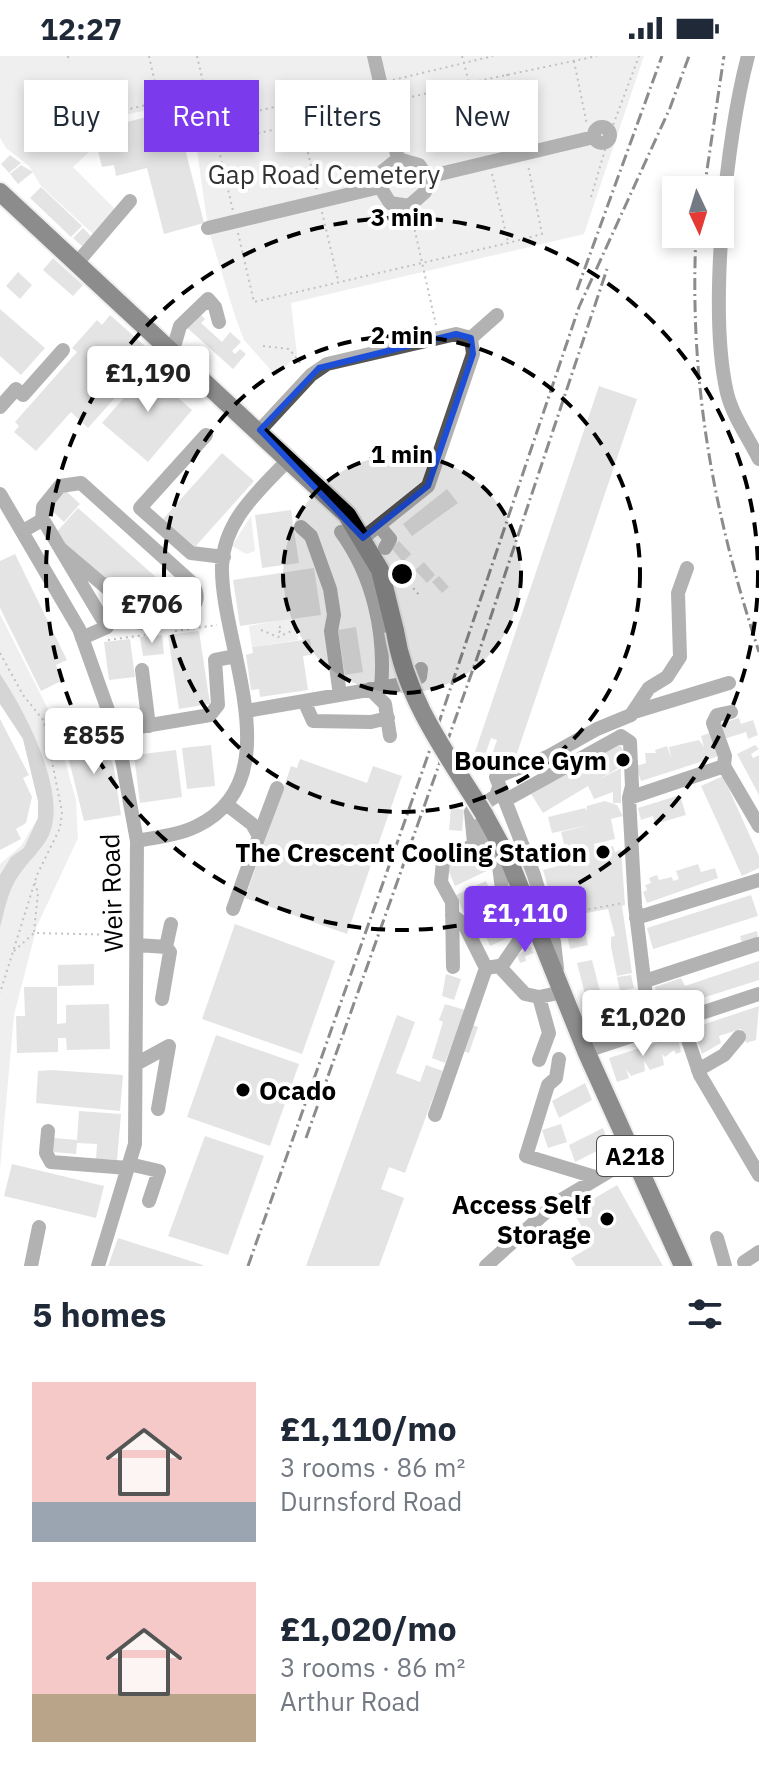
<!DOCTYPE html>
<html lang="en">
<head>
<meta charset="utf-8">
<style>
	body { margin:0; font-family:"IBM Plex Sans",sans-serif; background:#f2f2f3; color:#1f2937; height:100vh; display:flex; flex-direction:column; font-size:30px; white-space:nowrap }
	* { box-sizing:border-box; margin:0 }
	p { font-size:26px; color:#747a83 }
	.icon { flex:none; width:44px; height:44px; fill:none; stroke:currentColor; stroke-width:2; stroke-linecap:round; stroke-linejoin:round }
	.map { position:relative; height:1210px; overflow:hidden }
	.sheet { display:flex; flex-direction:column; background:#fff; flex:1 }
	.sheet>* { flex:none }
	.guide { position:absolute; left:24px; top:24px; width:712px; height:72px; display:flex; gap:16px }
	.needle { width:52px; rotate:176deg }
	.fabs { position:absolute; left:662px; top:120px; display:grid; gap:16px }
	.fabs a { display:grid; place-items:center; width:72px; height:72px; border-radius:0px; background:#fff; box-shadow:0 4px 12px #0003; font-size:40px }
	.price { position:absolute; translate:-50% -68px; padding:0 18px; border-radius:8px; background:#fff; color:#222; font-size:26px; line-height:52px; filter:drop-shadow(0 2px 4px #0008) }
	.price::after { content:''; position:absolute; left:50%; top:48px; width:24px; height:18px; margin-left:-12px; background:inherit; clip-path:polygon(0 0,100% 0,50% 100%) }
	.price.current { background:#7c3aed; color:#fff }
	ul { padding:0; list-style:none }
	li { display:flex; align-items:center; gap:24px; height:200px; padding:0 32px }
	li span { display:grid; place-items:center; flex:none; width:224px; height:160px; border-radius:0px; color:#555 }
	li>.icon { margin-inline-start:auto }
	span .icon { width:96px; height:96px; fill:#fffc; stroke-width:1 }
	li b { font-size:34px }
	h2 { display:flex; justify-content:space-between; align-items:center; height:96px; padding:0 32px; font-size:34px }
	.pill { padding:0 28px; border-radius:0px; background:#fff; box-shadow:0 4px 12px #0003; font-size:28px; line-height:72px }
	.pill.current { background:#7c3aed; color:#fff }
	.status { display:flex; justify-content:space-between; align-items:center; height:56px; padding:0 40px; background:#fff; direction:ltr }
	.status svg { height:22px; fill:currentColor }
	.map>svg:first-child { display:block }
	.green { fill:#dcdcdc }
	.water { fill:#a3a3a3 }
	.building { fill:#c4c4c4 }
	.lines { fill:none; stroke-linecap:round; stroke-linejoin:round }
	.major-casing { stroke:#dbdbdb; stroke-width:22 }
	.path { stroke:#777; stroke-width:2; stroke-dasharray:2 4; stroke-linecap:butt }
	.minor { stroke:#555; stroke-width:14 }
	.major { stroke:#000; stroke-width:18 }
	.rail { stroke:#000; stroke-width:3; stroke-dasharray:12 4 2 4; stroke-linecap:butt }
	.major-bridge-casing { stroke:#dbdbdb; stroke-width:22; stroke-linecap:butt }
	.major-bridge { stroke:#000; stroke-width:18 }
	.marked { fill:none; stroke:#1d4ed8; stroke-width:6; stroke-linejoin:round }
	.ring { fill:none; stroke:#000; stroke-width:4; stroke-dasharray:14 10 }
	.poi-dot { fill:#000; stroke:#fff; stroke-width:3 }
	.labels { text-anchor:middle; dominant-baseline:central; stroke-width:8; stroke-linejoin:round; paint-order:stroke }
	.shield { fill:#fff; stroke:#4c4c4c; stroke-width:2 }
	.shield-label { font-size:24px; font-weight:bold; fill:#000 }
	.park-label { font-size:26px; fill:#333; stroke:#fff }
	.poi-label { font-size:26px; font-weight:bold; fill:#000; stroke:#fff; text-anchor:end }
	.street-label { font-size:26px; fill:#000; stroke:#fff }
	.centre { fill:#000; stroke:#fff; stroke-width:4 }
	.ring-label { font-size:24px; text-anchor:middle; font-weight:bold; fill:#000; stroke:#fff; stroke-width:8; stroke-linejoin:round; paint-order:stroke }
</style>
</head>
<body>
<div class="status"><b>12:27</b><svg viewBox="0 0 49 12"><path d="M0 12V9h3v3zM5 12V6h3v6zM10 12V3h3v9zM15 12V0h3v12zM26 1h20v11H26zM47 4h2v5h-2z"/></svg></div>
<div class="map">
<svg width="759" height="1210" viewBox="0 0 759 1210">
	<rect width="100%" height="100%" fill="#fff"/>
	<path class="green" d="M0 0H644L584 178 291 247 297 299 276 320 244 284 235 260 208 172 196 87 211 79 204 43 82 67 83 80 91 94 73 111 117 155 93 178 41 130 29 110 6 92 0 82Z
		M251 460 255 495 246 498 232 490Z
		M0 558 53 663 76 744 78 782 37 870 14 959 0 1114V808L21 790 38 762V745L23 683 0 648Z
		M294 562 298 584 252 591 249 570Z"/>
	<path class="water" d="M0 618C24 653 68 736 49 779 42 794 28 805 19 819 8 834 5 853 0 871V819L11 801 24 792 38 762V745L23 683 0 648Z"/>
	<path class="building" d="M196 48 203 76 182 81 204 167 164 178 147 112 116 120 114 109 102 111 93 75Z
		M10 99 21 107 9 117 1 108Z
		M21 109 33 116 18 128 10 118Z
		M41 131 82 170 71 181 30 142Z
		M83 172 91 180 82 190 73 182Z
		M53 202 83 229 73 240 43 214Z
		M18 216 32 229 20 243 6 230Z
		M0 253 45 292 21 319 0 300Z
		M197 255 205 263 201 267 222 286 230 276 241 286 232 295 235 298 240 293 246 298 233 313 184 269Z
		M110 259 154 298 88 372 71 356 36 395 14 376 19 370 15 366 77 296 72 292 97 264 102 269Z
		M153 308 175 327 169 334 192 354 148 406 102 367Z
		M599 330 637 343 512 712 490 704 497 684 491 682 485 699 475 696Z
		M222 397 254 425 195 491 163 463Z
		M63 432 80 448 64 466 47 450Z
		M447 433 458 447 412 480 403 468Z
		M78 452 166 530 142 557 54 479Z
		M291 454 299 507 262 512 255 459Z
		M399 485 411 498 403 506 391 492Z
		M15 498 67 604 56 609 63 624 41 635 0 552V505Z
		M424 506 435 519 427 527 415 514Z
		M314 512 321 559 240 570 233 524Z
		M439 520 449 531 442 537 432 526Z
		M356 571 363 616 345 619 338 574Z
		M199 575 210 648 179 653 168 579Z
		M162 579 164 598 143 600 140 581Z
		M130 583 135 621 109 624 104 586Z
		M310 583 312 599 303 600 308 634 260 641 259 633 251 634 246 599 253 597 252 591Z
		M739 662 741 668 753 664 758 679 748 683 746 676 724 683 719 668Z
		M0 663 29 719 23 722 32 741 26 767 16 773 21 783 0 794Z
		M101 673 114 712 121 759 84 765 64 684Z
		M712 676 722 699 641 725 636 710 646 707 645 697H656L655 694 667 690 671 702 669 691 699 684 704 691 701 680Z
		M618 686 630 705 598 724 621 712V747H613V736L594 743 588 730 543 757 531 738Z
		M211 689 215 730 187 733 182 692Z
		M755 689 759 693 751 698 753 702 759 699V739L737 698Z
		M176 694 182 741 140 747 134 699Z
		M300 703 367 727 373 710 402 720 347 878 245 842 291 710 297 712Z
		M723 720 759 800V812L742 820 701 730Z
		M680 739 686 759 655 768 653 760 641 764 638 752Z
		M605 745 617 749 623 760 611 763 615 783 594 788 595 794 613 790 615 796 621 794 625 849 622 850 632 917 617 920 611 891V881L615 880 608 853 581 858 588 889 570 893 563 862 557 863 543 814 569 807 561 776 590 769 552 777 548 761 585 752 586 755 587 750Z
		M451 751 464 754 462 775 449 774Z
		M486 792 495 811 455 830 446 809Z
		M698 808 701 816 715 812 718 822 647 847 643 836 647 834 645 829 651 827 649 822 657 819 659 824 672 821 673 825 679 823 676 815Z
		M486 825 510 881 490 890 475 856 465 860 456 839Z
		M751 839 758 860 653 893 647 872Z
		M235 868 335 905 302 998 202 963Z
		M757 875 759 885 743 890 740 880Z
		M531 890 534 897 525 900 526 905 520 907 517 899Z
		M592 904 602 943 587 946 577 907Z
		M759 905V924L668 953 658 950 655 931 681 922 685 930Z
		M94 908V929L58 930V909Z
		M446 918 461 923 454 944 442 940Z
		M631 919 634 932 620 935 617 921Z
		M24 931H57V968L66 967V949L109 948 110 993 67 994 66 982H58V996L17 997 16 960H25Z
		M636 935 642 964 625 966 623 962 616 965 618 972 600 979 587 948 608 942 610 950 625 945 623 938Z
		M445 948 465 954 445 1007 432 1002 443 966 439 964Z
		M759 950 756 984 746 987 741 973 719 980 721 987 702 998 693 972Z
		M397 959 415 966 396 1017 420 1026 426 1009 443 1015 405 1117 389 1111 381 1133 404 1142 379 1210H306Z
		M468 967 478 971 469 997 459 994Z
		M216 979 299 1008 270 1090 187 1061Z
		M677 980 681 996 676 998 674 994 665 1001 662 998 664 1009 650 1014 644 1005 645 1015 631 1020 626 1013 629 1022 617 1026 609 1002Z
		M51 1014 123 1019 120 1055 36 1047 38 1015Z
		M585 1027 592 1044 559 1062 552 1045Z
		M79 1055 121 1058 117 1104 96 1103 97 1088 77 1087 76 1098 53 1096 54 1082 77 1084Z
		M561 1068 567 1086 548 1092 542 1074Z
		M603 1072 609 1089 575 1106 569 1089Z
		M205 1080 264 1100 228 1199 168 1180Z
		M12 1108 104 1130 96 1162 4 1140Z
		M617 1129 663 1210H576L571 1202 592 1190 573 1155Z
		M118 1182 203 1209V1210H108Z"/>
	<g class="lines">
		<defs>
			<path id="major" d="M0 136 347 459 380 514 395 575
				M484 758 509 804 586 995 683 1210"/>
		</defs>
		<use href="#major" class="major-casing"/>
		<path class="path" d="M68 0 69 6
			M149 0 159 45
			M197 0 233 155
			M462 0 464 7 493 0
			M574 5 587 69
			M507 18 523 87
			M393 24 464 7 469 27 395 45
			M107 58 204 36
			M213 65 367 30
			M301 67 317 135
			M609 80 639 0
			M217 87 374 50
			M486 93 469 27 597 0
			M492 118 508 186
			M591 141 608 84
			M322 156 338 224
			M412 162 436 269
			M238 177 254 246 508 187 542 178 528 109
			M263 290 289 293 302 309
			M394 509 419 539
			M280 570 279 576 283 573
			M261 574 278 581 296 573
			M175 575 217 569
			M108 584 145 579
			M0 597 23 639 44 665 62 756 60 772 37 819 0 937
			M559 859 623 847
			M34 876 38 837 35 827
			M14 895 34 877 124 879"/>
		<path class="minor" d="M748 0C726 82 708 255 727 337 733 361 748 381 759 403
			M594 79a8 8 0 1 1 16 0a8 8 0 1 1-16 0Z
			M398 103 419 109 427 121
			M380 131 390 147 409 150 425 136 427 121 594 81
			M208 172 380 131 383 115 398 103 374 0
			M77 207 130 145
			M471 282 497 259
			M173 294 180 270 208 243 215 251 219 266
			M23 339 63 294
			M0 351 16 333
			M260 374 311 319 327 308 456 278 471 282 473 298 428 430 363 482
			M206 379 140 452 191 497 224 501
			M0 438 79 573 118 682 137 785 135 1088 98 1210
			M42 464 43 451 60 430 81 427 191 526C215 560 157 569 135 566L108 533 61 493
			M301 471 311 480 330 533 334 559 331 575 340 639
			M380 471 390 483 385 492
			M23 475 42 464 45 467 107 571 82 582
			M341 476C373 520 386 577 381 632
			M142 614 149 670
			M370 633 385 648 390 680
			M304 645 313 665 371 666 388 662
			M246 655 397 629 420 621 421 613
			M634 656 729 627
			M115 675 210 659 218 649 215 604 236 600
			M724 710 725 700 713 667 717 659 731 656
			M506 744 621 680 630 686 632 730 629 742
			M226 748 252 768 259 780 233 853
			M473 772 479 775 499 810 502 833 521 882 501 911
			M259 780 277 732
			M137 785C157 781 179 779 197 770 294 723 220 588 222 510 224 463 260 434 289 403
			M452 859 464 868 486 912
			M636 862 759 824
			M138 889 166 891 170 896 162 943
			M166 891 171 868
			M453 911 452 846 441 826 443 805 464 796 474 787 471 756 496 740 498 734
			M557 912 554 886 534 819 496 721 547 701 597 673 631 659 649 632 667 621 680 601 678 537 687 512
			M645 925 758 888
			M681 963 700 1019 759 1119
			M650 973 635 849 629 742 724 710 759 770
			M586 995 759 938
			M559 1003 556 1022 548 1029 526 1100 595 1121
			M539 1004 549 977 539 941
			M136 1008 169 990 158 1053
			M698 1014 724 999 739 981
			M435 1059 486 912 499 910 525 938 539 941 563 936
			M48 1075 46 1097 51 1106 128 1112
			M129 1108 159 1115 149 1145
			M717 1182 725 1210
			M744 1206 759 1196
			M31 1210 39 1171
			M486 1210 556 1147 635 1100"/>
		<use href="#major" class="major"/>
		<path class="rail" d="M704 134 724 0
			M696 178C689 326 713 456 759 596
			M577 234 662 0
			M306 1082 477 602 607 213
			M248 1210 427 702 579 251 670 52 689 0"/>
		<defs>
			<path id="major-bridge" d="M395 575C406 645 448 699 484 758"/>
		</defs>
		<use href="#major-bridge" class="major-bridge-casing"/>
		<use href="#major-bridge" class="major-bridge"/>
	</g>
	<path d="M0 0H759V1210H0ZM456 278 471 282 473 298 428 430 363 482 260 374 319 312Z" fill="#fff" fill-opacity=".55" fill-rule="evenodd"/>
	<path class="marked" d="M456 278 471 282 473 298 428 430 363 482 260 374 319 312Z"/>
	<circle cx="402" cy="518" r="119" fill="#000" fill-opacity=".12"/>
	<g class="ring">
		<circle cx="402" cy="518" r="119"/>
		<circle cx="402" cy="518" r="238"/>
		<circle cx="402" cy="518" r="356"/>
	</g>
	<g class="poi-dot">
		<circle cx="623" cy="704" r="8"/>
		<circle cx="603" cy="796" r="8"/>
		<circle cx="243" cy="1034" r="8"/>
		<circle cx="607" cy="1163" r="8"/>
	</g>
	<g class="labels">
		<rect class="shield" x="597" y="1080" width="76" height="40" rx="6"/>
		<g class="shield-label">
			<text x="635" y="1100">A218</text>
		</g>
		<g class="park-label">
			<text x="324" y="118">Gap Road Cemetery</text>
		</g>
		<g class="poi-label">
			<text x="607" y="704">Bounce Gym</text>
			<text x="587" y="796">The Crescent Cooling Station</text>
			<text x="259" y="1034" text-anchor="start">Ocado</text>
			<text x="591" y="1148">Access Self<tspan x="591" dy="30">Storage</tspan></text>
		</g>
		<g class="street-label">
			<text transform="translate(111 837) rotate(-92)">Weir Road</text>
		</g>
	</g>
	<circle cx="402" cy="518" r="12" class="centre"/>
	<g class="ring-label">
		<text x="402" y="170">3 min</text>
		<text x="402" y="288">2 min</text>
		<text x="402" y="407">1 min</text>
	</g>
</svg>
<div class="fabs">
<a><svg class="needle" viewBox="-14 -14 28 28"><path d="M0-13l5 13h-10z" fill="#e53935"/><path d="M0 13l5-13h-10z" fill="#747a83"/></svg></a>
</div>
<b class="price" style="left:148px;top:358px">£1,190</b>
<b class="price" style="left:152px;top:589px">£706</b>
<b class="price" style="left:94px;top:720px">£855</b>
<b class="price current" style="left:525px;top:898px">£1,110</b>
<b class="price" style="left:643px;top:1002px">£1,020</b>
<div class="guide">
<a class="pill">Buy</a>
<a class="pill current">Rent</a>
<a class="pill">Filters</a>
<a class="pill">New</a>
</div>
</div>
<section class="sheet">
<h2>5 homes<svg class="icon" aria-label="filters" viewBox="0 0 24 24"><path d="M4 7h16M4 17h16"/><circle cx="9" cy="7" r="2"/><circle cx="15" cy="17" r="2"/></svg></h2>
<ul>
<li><span style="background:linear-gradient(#f6c9c9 75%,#9aa5b1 0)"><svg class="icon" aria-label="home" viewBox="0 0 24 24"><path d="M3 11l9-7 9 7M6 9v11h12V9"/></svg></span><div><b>£1,110/mo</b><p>3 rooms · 86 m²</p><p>Durnsford Road</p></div></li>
<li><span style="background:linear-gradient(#f6c9c9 70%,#b9a48a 0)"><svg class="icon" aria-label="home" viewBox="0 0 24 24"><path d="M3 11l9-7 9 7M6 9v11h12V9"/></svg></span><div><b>£1,020/mo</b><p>3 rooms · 86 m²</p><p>Arthur Road</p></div></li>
</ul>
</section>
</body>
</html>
